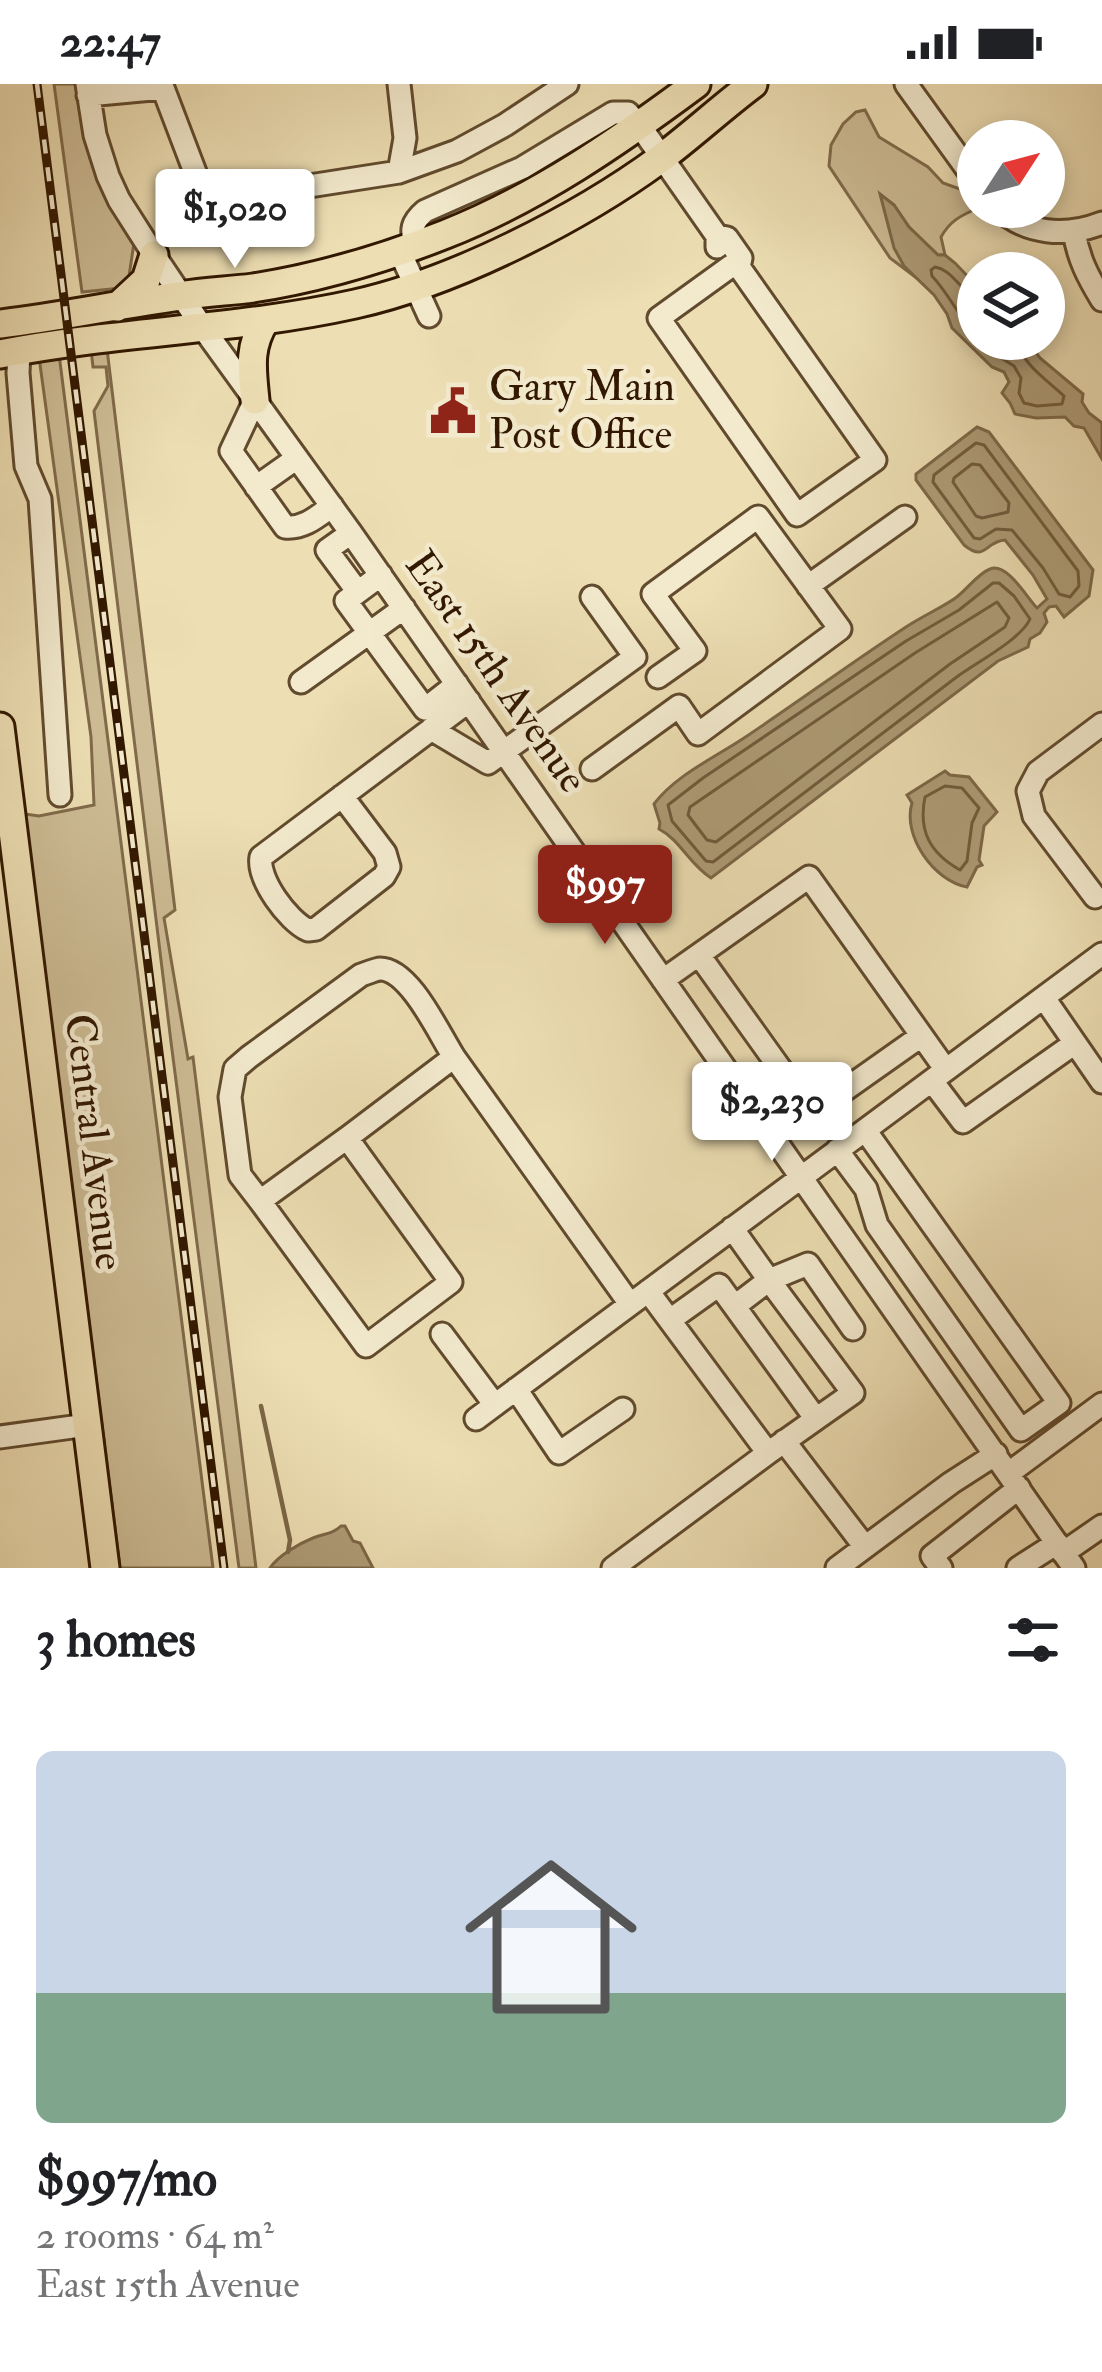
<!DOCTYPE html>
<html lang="en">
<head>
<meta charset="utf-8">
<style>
	body { margin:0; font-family:"IM FELL Double Pica",serif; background:#f2f2f2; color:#202124; height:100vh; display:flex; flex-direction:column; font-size:45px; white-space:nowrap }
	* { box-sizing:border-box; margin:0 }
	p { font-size:39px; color:#757577 }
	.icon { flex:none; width:66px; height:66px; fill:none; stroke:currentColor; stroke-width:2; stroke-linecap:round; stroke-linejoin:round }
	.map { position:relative; height:1484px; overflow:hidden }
	.side { display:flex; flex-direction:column; background:#fff; flex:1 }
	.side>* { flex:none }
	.needle { width:78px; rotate:54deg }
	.fabs { position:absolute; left:957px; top:36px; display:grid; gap:24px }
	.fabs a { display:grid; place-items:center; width:108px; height:108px; border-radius:50%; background:#fff; box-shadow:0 6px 18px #0003; font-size:60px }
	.price { position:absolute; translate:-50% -102px; padding:0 27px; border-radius:12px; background:#fff; color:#222; font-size:39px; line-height:78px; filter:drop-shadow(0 3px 6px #0008) }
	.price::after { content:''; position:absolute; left:50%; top:72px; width:36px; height:27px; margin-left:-18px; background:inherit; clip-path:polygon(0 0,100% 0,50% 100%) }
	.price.on { background:#8f2418; color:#fff }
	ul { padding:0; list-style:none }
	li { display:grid; align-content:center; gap:24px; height:636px; padding:0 36px }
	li+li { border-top:3px solid #e0e0e0 }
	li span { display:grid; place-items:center; height:372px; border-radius:18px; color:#555 }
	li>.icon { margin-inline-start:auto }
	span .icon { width:216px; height:216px; fill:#fffc; stroke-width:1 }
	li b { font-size:51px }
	h2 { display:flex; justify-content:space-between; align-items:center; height:144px; padding:0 36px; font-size:51px }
	.status { display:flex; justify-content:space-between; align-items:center; height:84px; padding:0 60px; background:#fff; direction:ltr }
	.status svg { height:33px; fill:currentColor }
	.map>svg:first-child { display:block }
	.green { fill:#cdbc95; stroke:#806a4a; stroke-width:3 }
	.water { fill:#ad9b76; stroke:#7c6747; stroke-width:3 }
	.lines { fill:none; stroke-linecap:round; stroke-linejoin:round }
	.shore { stroke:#705a3b; stroke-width:3 }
	.stream { stroke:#7c6747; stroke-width:4.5 }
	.minor-casing { stroke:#614a2d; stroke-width:27 }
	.major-casing { stroke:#321800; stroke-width:33 }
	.minor { stroke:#f3eace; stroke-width:21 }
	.major { stroke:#eddeb3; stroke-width:27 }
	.rail-casing { stroke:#321800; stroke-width:9 }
	.rail { stroke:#f3eace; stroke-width:4.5; stroke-dasharray:14; stroke-linecap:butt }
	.labels { text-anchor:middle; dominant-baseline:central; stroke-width:9; stroke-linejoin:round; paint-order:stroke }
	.poi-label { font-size:42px; fill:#321800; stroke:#f3eace; text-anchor:start }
	.street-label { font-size:42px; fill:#321800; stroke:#f3eace }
</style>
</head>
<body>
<div class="status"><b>22:47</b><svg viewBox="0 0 49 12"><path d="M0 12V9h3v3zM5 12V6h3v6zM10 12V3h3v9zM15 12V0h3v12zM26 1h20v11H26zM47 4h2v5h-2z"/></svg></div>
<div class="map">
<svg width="1102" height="1484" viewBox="0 0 1102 1484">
	<rect width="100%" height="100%" fill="#eddeb3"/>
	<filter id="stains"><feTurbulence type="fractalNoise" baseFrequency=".00167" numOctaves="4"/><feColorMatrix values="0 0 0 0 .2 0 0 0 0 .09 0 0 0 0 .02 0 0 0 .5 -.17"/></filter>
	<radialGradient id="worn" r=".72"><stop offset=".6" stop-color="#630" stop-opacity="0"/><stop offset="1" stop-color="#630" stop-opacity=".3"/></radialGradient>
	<path class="green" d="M54 0H76C84 72 95 98 134 159L129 192 121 204 82 208Z
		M865 26 879 53 928 83 943 99 960 105 976 125C960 132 950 137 941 153L945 171H938L909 143 894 121 882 112 904 182 918 195 890 174 829 82 831 61 843 40 856 28Z
		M107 265 175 826 164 834 188 975 193 973 256 1484H239L171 958 94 327 108 302 106 283H93L91 266Z
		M59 270 213 1484H120L25 730 39 732 94 721 91 653 39 273Z"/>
	<path class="water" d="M880 110 894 121 909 143 938 171H945L955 179 978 203V255H1026L1040 274 1083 310 1082 318 1089 329 1102 339V375L1084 344 1074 342 1065 333 1036 334 1015 330 1010 319 1002 309 1009 298 1004 288 992 283 952 244 947 230 934 211 904 182 894 164Z
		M977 343 989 348 1093 486 1089 512 1064 533 1056 522 1049 523 1044 529 1047 538 1040 549 1030 555 1028 563 998 577 711 794C690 781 680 756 659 745L660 739 654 720C676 691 714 674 744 654 798 618 851 579 906 543 921 533 939 525 954 515 966 507 977 490 990 485 1007 478 1027 514 1037 524L1047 515 1033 491 1005 456C985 457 986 479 964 461L916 396V390Z
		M945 687 950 691 969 693 997 728 984 742 979 776 982 781 977 783 967 803C934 797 902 752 912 719L907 711Z
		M341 1442H345L353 1457 360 1459 373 1484H270C278 1472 298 1460 313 1454 325 1449 331 1451 341 1442Z"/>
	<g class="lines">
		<path class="shore" d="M978 210C959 209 954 186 935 183L931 186 932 192C950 211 959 234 978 253
			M980 255 998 272 1014 282 1021 294 1019 309 1024 319 1037 322 1062 320 1064 312C1046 295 1021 280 1017 255
			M976 359 984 361 1078 487 1079 502 1070 513 1059 510 1043 484 1012 446 996 445 980 455 974 454 933 398 934 391Z
			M972 380 980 381 1009 419 1008 428 982 434 976 432 953 398 954 394Z
			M993 499H999L1014 512 1030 535C1021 555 979 577 958 592L713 778 706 777 672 737 668 721 703 694 906 557 959 526Z
			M997 518 1009 534 1005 543 950 580 716 758 707 756 688 731 690 723 915 569Z
			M945 702 962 704 979 724 972 739 967 777 960 786C930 769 918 747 925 713Z"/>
		<path class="stream" d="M261 1322 290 1456 288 1468"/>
		<defs>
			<path id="minor" d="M87 0 95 51 108 92 119 116 154 171 203 244 351 449 1074 1484
				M906 0 978 100
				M88 11 163 4 198 96 232 114 399 88 405 54 399 0
				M399 88 457 67 505 41 567 0
				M997 123C1026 151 1066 153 1102 139
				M1074 147C1078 174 1088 193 1102 216
				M717 152 727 154 741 174 739 183 875 376 797 431 659 234 731 182 739 183
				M416 162C410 146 412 138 425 127L522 84 613 29H628L640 42 717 152V163
				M400 168 429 232
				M19 266 18 289 26 382 40 415 60 711
				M255 316 231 367 285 443C304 445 318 432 332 422
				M256 403 297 374
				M351 449 327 466 358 508
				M381 491 346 517 425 625 457 600
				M808 502 905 433
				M301 598 404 524
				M431 645 488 679 635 573 592 513
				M592 685 679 622 698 650 840 545 758 433 653 510 695 567 658 593
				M342 712 385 769 389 783 384 792 316 845 308 846C288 837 257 795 261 773L469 617
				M1095 813 1034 732 1028 707 1038 688 1102 640
				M699 871 812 1029 921 952
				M663 896 809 793 946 986
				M1044 914 1102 998
				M932 997 963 1038 1075 959
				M347 1054 260 1117 366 1262 451 1198 347 1054 454 973 630 1220
				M837 1066 866 1105 877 1141 1021 1346 1059 1319 865 1046
				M260 1117 240 1091 230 1013 235 985 249 973 361 891C364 890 377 885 380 885 410 885 439 950 454 973
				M732 1144 769 1196 808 1180 853 1245
				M735 1222 769 1196 853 1309 816 1335
				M670 1236 719 1201 816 1335 768 1369
				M442 1250 495 1321
				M516 1305 559 1369 623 1325
				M476 1335 1102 870
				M0 1353 87 1341
				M784 1357 865 1463
				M1009 1389 1102 1320
				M1063 1469 1102 1442
				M613 1484 768 1369 648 1207
				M837 1484 951 1399 996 1370
				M941 1484 932 1472 1019 1404
				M1018 1484 1057 1459"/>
			<path id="major" d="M117 223 146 196 154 171
				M0 240C61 233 120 220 180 212 205 208 229 207 253 204 318 194 385 174 446 150 537 114 618 58 696 0
				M0 270C117 247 238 246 355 220 454 198 578 135 660 75 692 51 721 24 753 0
				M255 316C252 286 248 263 265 237
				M0 643 105 1484"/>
		</defs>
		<use href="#minor" class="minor-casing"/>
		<use href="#major" class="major-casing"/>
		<use href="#minor" class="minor"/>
		<use href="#major" class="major"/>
		<defs>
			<path id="rail" d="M37 0 224 1484"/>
		</defs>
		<use href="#rail" class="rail-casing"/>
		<use href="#rail" class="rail"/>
	</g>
	<defs>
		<symbol id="civic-bare" viewBox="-9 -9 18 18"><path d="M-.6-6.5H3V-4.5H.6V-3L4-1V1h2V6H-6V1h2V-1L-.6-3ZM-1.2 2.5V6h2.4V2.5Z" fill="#8f2418" stroke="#f3eace" stroke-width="2.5" paint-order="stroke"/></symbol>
	</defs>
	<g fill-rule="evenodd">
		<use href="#civic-bare" x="420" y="294" width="66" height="66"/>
	</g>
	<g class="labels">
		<g class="poi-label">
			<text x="489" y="303">Gary Main<tspan x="489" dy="48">Post Office</tspan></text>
		</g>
		<g class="street-label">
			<text transform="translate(496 588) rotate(55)">East 15th Avenue</text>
			<text transform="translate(94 1058) rotate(83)">Central Avenue</text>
		</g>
	</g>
	<rect width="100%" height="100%" filter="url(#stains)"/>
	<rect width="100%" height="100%" fill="url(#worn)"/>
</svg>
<div class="fabs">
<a><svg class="needle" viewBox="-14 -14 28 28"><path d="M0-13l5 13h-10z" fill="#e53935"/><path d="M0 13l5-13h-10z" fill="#757577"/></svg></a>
<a><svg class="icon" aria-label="layers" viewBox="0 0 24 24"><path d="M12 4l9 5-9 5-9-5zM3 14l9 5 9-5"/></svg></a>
</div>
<b class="price" style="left:235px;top:187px">$1,020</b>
<b class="price on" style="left:605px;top:863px">$997</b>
<b class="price" style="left:772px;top:1080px">$2,230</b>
</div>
<section class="side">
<h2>3 homes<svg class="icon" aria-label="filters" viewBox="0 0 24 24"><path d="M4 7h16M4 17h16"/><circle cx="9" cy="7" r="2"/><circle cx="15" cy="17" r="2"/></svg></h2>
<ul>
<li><span style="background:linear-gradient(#c9d6e8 65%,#7fa58c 0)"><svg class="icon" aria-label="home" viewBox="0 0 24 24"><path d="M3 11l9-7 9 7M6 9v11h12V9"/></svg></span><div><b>$997/mo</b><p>2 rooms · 64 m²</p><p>East 15th Avenue</p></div></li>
</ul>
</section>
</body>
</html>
